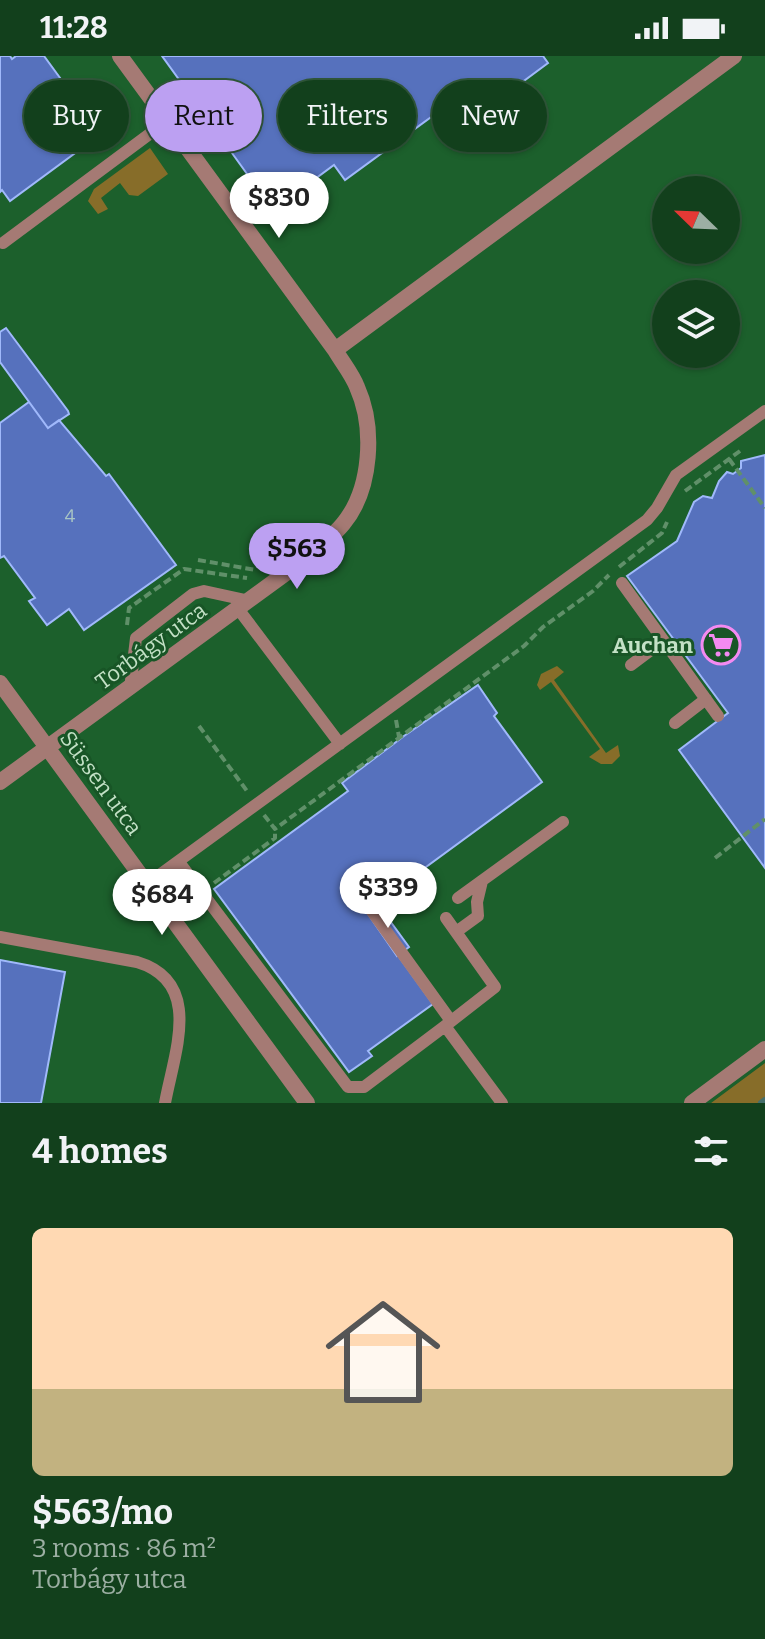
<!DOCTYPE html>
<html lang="en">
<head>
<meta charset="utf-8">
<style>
	body { margin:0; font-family:Bitter,serif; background:#1b4725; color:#f1f3f6; height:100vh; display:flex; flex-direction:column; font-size:30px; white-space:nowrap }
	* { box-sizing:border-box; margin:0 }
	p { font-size:26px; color:#9cafa3 }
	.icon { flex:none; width:44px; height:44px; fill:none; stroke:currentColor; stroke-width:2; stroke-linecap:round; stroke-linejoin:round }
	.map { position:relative; height:1047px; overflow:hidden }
	.details { display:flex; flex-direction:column; background:#12401c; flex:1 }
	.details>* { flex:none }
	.guide { position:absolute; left:24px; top:24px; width:718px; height:72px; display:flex; gap:16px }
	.needle { width:52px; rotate:293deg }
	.fabs { position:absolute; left:652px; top:120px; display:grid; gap:16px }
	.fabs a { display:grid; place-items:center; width:88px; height:88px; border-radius:50%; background:#12401c; box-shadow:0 2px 6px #0004,0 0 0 2px #31593b; font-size:40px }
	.price { position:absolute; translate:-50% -68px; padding:0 18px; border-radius:28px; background:#fff; color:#222; font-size:26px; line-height:52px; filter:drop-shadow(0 2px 4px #0008) }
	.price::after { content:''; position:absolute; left:50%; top:48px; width:24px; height:18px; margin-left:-12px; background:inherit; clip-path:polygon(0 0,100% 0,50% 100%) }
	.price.active { background:#bca0f2; color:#111 }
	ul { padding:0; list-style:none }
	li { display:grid; align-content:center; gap:16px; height:424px; padding:0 32px }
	li span { display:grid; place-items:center; height:248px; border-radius:12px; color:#555 }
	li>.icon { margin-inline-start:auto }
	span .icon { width:144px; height:144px; fill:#fffc; stroke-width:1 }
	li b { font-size:34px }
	h2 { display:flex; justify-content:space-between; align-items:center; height:96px; padding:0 32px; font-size:34px }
	.chip { padding:0 28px; border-radius:36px; background:#12401c; box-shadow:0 2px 6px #0004,0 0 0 2px #31593b; font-size:28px; line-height:72px }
	.chip.active { background:#bca0f2; color:#111 }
	.status { display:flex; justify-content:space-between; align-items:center; height:56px; padding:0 40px; background:#12401c; direction:ltr }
	.status svg { height:22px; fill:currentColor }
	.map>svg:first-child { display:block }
	.built { fill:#1c602c; fill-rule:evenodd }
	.green { fill:#876d29 }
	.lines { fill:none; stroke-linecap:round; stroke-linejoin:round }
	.stream { stroke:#466f6b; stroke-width:6 }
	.building { fill:#5671bd; stroke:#a0b9fb; stroke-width:2 }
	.path { stroke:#609069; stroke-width:4; stroke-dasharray:8 4; stroke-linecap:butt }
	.lane { stroke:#a57a74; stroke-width:12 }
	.street { stroke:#a57a74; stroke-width:16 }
	.labels { text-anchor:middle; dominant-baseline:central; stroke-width:6; stroke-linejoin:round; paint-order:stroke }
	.number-label { font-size:18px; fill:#a8c5c4 }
	.poi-label { font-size:22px; font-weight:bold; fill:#c3e1c6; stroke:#185526; text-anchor:end }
	.street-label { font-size:22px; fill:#c3e1c6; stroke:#185526 }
</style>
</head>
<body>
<div class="status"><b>11:28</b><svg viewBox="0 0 49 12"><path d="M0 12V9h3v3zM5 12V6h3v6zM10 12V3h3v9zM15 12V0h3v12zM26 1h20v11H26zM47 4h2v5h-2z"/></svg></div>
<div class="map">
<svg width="765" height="1047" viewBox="0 0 765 1047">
	<rect width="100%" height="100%" fill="#185526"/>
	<path class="built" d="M0 0H765V1007L711 1047H0ZM666 134H726V194H666ZM666 238H726V298H666Z"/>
	<path class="green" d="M150 92 168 118 138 140 129 139 120 127 101 142 108 153 98 158 88 145 94 133Z
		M557 610 564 616 554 624 606 697 618 689 620 700 612 708H601L589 701 600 693 551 626 540 634 537 629 541 618Z
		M765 1007V1047H711Z"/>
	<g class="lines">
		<path class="stream" d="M761 1047 765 1044"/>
	</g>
	<path class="building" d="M0 0H10L12 3 16 0H44L101 78 10 145 2 134 0 136Z
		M162 0H543L548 7 490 50 475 29 345 124 334 109 273 154Z
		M6 272 68 355 69 358 48 372 0 306V276Z
		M29 346 48 372 59 364 106 420 109 418 176 509 84 574 69 553 47 569 29 545 35 542 4 500 0 502V367Z
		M765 399V812L679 694 728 657 627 520 677 485 694 446 703 440 712 442 719 425 727 416 733 418 741 412V405Z
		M478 629 497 657 494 660 542 726 366 855 433 948 368 995 372 1000 349 1016 214 833 348 735 342 727 404 680Z
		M377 847 409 891 397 900 366 855Z
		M0 904 65 916 41 1047H0Z"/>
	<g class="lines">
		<path class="path" d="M729 403 765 452
			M685 435 740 395
			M198 504 256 514
			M619 511 662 477 667 466
			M127 569 129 552 184 513 247 522
			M396 664 399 681
			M199 670 247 735
			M264 759 275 773 524 590 543 571 593 535 609 519
			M715 802 765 763
			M214 827 275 782V773"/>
		<path class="lane" d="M3 187 167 65
			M622 527 718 660
			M239 554 340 688
			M631 609 663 585
			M130 633 136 582 193 538 204 535 250 545
			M675 667 706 643
			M179 806 348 1031H364L445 970
			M147 828 647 464 657 452 676 419 765 355
			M458 842 563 766
			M371 854 451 965
			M446 862 495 931 445 970 502 1047
			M456 876 478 860 477 846 482 825
			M0 881 137 906C204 926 174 997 165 1047"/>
		<path class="street" d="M335 294 734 0
			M0 627 307 1047
			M0 726 312 498C322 488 334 479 343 468 372 433 375 371 357 331 352 318 342 306 335 294L120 0
			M692 1047 765 993"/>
	</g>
	<defs>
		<symbol id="supermarket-ring" viewBox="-11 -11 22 22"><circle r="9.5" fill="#185526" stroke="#f38af1" stroke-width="1.5"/><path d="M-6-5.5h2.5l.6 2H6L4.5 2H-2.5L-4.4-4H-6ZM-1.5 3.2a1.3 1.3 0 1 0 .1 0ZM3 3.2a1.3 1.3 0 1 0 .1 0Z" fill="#f38af1"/></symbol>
	</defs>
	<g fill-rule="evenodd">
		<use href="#supermarket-ring" x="699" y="567" width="44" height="44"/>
	</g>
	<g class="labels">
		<g class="number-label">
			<text x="70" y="460">4</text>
		</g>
		<g class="poi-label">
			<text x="693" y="589">Auchan</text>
		</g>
		<g class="street-label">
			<text transform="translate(151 590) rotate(-36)">Torbágy utca</text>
			<text transform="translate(101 727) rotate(54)">Süssen utca</text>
		</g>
	</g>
</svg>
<div class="fabs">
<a><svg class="needle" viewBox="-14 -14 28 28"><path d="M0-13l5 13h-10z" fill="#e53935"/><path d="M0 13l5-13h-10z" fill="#9cafa3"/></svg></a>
<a><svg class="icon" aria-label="layers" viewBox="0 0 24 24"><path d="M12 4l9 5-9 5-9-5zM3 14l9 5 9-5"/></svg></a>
</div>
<b class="price" style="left:279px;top:184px">$830</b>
<b class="price active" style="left:297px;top:535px">$563</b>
<b class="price" style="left:388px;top:874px">$339</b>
<b class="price" style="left:162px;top:881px">$684</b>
<div class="guide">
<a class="chip">Buy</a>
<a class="chip active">Rent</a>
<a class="chip">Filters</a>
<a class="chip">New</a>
</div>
</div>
<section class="details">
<h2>4 homes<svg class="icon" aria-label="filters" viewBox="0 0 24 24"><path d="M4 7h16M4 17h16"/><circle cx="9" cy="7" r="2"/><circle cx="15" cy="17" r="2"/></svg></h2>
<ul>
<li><span style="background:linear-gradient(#ffd9b3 65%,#c2b280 0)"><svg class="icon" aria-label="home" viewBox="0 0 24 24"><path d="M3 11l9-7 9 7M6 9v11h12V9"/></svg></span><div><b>$563/mo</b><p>3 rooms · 86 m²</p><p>Torbágy utca</p></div></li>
</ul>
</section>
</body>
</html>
